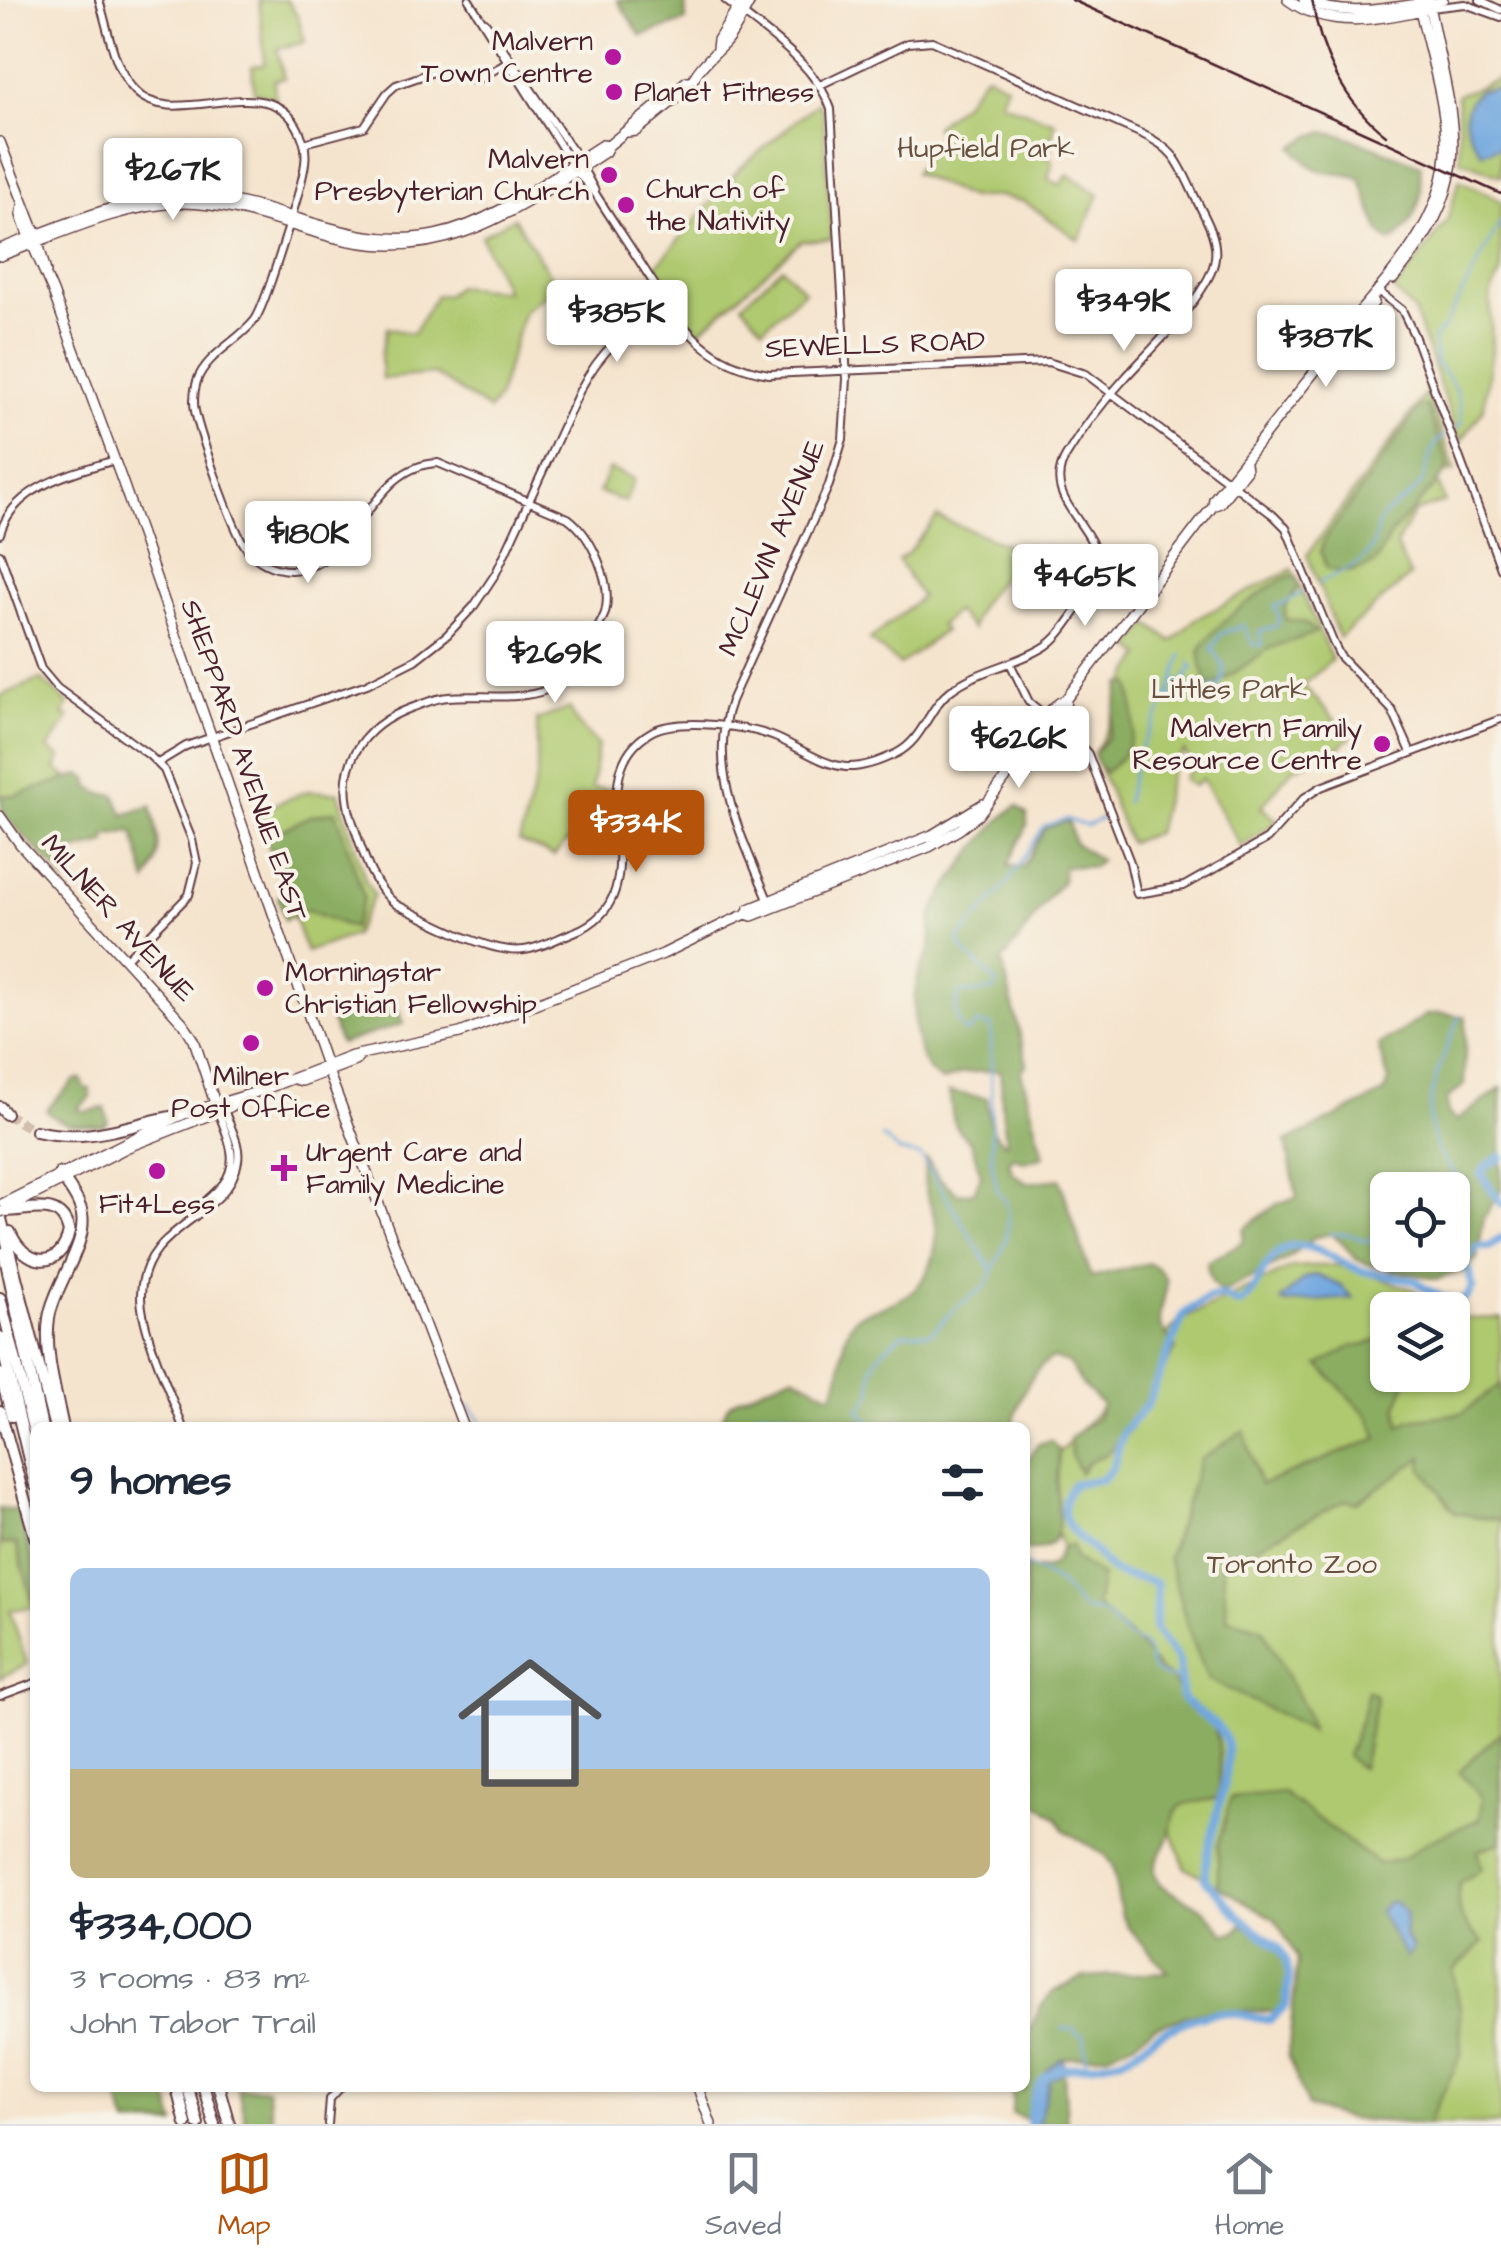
<!DOCTYPE html>
<html lang="en">
<head>
<meta charset="utf-8">
<style>
	body { margin:0; font-family:"Architects Daughter",sans-serif; background:#f6f6f7; color:#1f2937; height:100vh; display:flex; flex-direction:column; font-size:38px; white-space:nowrap }
	* { box-sizing:border-box; margin:0 }
	p { font-size:32px; color:#747a83 }
	.icon { flex:none; width:55px; height:55px; fill:none; stroke:currentColor; stroke-width:2; stroke-linecap:round; stroke-linejoin:round }
	.map { position:relative; flex:1; overflow:hidden }
	.sheet { position:absolute; left:30px; top:1422px; width:1000px; height:670px; display:flex; flex-direction:column; background:#fff; border-radius:15px; box-shadow:0 2px 8px #0004 }
	.sheet>* { flex:none }
	.buttons { position:absolute; left:1370px; top:1172px; display:grid; gap:20px }
	.buttons a { display:grid; place-items:center; width:100px; height:100px; border-radius:15px; background:#fff; box-shadow:0 2px 8px #0004; font-size:50px }
	.price { position:absolute; translate:-50% -85px; padding:0 22px; border-radius:10px; background:#fff; color:#222; font-size:32px; line-height:65px; filter:drop-shadow(0 2px 5px #0008) }
	.price::after { content:''; position:absolute; left:50%; top:60px; width:30px; height:22px; margin-left:-15px; background:inherit; clip-path:polygon(0 0,100% 0,50% 100%) }
	.price.on { background:#b45309; color:#fff }
	ul { padding:0; list-style:none }
	li { display:grid; align-content:center; gap:20px; height:530px; padding:0 40px }
	li span { display:grid; place-items:center; height:310px; border-radius:15px; color:#555 }
	li>.icon { margin-inline-start:auto }
	span .icon { width:180px; height:180px; fill:#fffc; stroke-width:1 }
	li b { font-size:42px }
	h2 { display:flex; justify-content:space-between; align-items:center; height:120px; padding:0 40px; font-size:42px }
	.dock { display:flex; justify-content:space-around; align-items:center; height:140px; border-top:2px solid #e0e1e3; background:#fff; font-size:28px; color:#747a83 }
	.dock a { display:grid; justify-items:center; gap:5px }
	.dock .on { color:#b45309 }
	.map>svg:first-child { display:block }
	.green { fill:#afc96f; stroke:#7c744d; stroke-width:2.5 }
	.forest { fill:#8bad62; stroke:#6a6646; stroke-width:2.5; fill-rule:evenodd }
	.water { fill:#71a7df; stroke:#5e6385; stroke-width:2.5 }
	.lines { fill:none; stroke-linecap:round; stroke-linejoin:round }
	.stream { stroke:#71a7df; stroke-width:2.5 }
	.river { stroke:#71a7df; stroke-width:8 }
	.highway-tunnel { stroke:#d3bdad; stroke-width:10; stroke-dasharray:10 5; stroke-linecap:butt }
	.minor-casing { stroke:#643d43; stroke-width:10 }
	.major-casing { stroke:#643d43; stroke-width:12 }
	.highway-casing { stroke:#643d43; stroke-width:14 }
	.minor { stroke:#fff; stroke-width:6 }
	.major { stroke:#fff; stroke-width:9 }
	.highway { stroke:#fff; stroke-width:10 }
	.rail { stroke:#4a1f2b; stroke-width:2.5 }
	.major-bridge-casing { stroke:#643d43; stroke-width:12; stroke-linecap:butt }
	.major-bridge { stroke:#fff; stroke-width:9 }
	.poi-dot { fill:#b5179e; stroke:#f7f3e8; stroke-width:4 }
	.labels { text-anchor:middle; dominant-baseline:central; stroke-width:8; stroke-linejoin:round; paint-order:stroke }
	.poi-label { font-size:28px; fill:#4a1f2b; stroke:#f7f3e8; text-anchor:start }
	.park-label { font-size:28px; fill:#68523f; stroke:#f7f3e8 }
	.street-label { font-size:28px; fill:#4a1f2b; stroke:#f7f3e8 }
</style>
</head>
<body>
<div class="map">
<svg width="1501" height="2124" viewBox="0 0 1501 2124">
	<rect width="100%" height="100%" fill="#f7f3e8"/>
	<filter id="ink" filterUnits="userSpaceOnUse"><feTurbulence type="fractalNoise" baseFrequency=".01" numOctaves="2"/><feDisplacementMap in="SourceGraphic" scale="20" xChannelSelector="R" yChannelSelector="G"/><feConvolveMatrix kernelMatrix="1 2 1 2 8 2 1 2 1" color-interpolation-filters="sRGB"/></filter>
	<filter id="wash" filterUnits="userSpaceOnUse"><feTurbulence type="fractalNoise" baseFrequency=".0048" numOctaves="4" result="noise"/><feDisplacementMap in="SourceGraphic" scale="40" xChannelSelector="R" yChannelSelector="G"/><feGaussianBlur stdDeviation="2.25" result="paint"/><feColorMatrix in="noise" values="0 0 0 0 0 0 0 0 0 0 0 0 0 0 0 0 0 1.4 0 .05"/><feComposite in="paint" operator="in"/></filter>
	<g filter="url(#wash)">
		<rect width="100%" height="100%" fill="#f5e4cd"/>
		<path class="green" d="M259 0H287L298 17 305 42 277 49 284 78 274 80 275 98 254 92 252 66 265 64Z
			M986 74 1007 85 1000 102 1055 122 1048 157 1053 161 1048 179 1061 185 1068 174 1099 195 1079 240 1025 202 999 196 970 198 914 173 940 134 935 126 962 104Z
			M1501 78V176L1460 160 1457 95Z
			M818 102 823 114 832 239 801 241 698 333 654 269 739 169Z
			M1459 180 1501 201V272L1490 295 1492 351 1483 410 1462 440 1457 435 1414 311 1394 291 1447 221Z
			M514 218 557 286 524 311 498 398 489 410 434 374 382 379 381 355 387 328 413 334 436 295H447L457 286 506 291 481 236Z
			M782 267 804 291 763 328 742 304Z
			M1427 392 1455 470 1436 477 1445 502 1414 512 1396 545 1410 576 1339 638 1307 555Z
			M609 469 634 479 625 502 599 492Z
			M937 517 1013 547C1010 585 976 593 972 629L956 611 940 625 944 631 900 665 870 640 921 597 898 560 907 554Z
			M1292 569 1332 660 1303 685 1351 737 1334 752 1293 768 1261 807 1278 821 1241 847 1202 779 1194 786 1184 780 1185 775 1195 768 1184 751 1171 771 1156 833 1129 843 1094 753C1115 723 1118 686 1142 656L1131 647 1149 624 1172 642 1194 620Z
			M41 679 69 704 63 714 69 718 48 749 61 757 56 768 68 779 17 795 0 796V696Z
			M570 708 576 722 598 745 592 788 612 789 611 826H593V854L568 841 554 856 519 842 537 776V720Z
			M308 791 339 793 365 879 374 895 354 935 306 952 257 811Z
			M1340 1265 1415 1290 1428 1310H1388V1375H1452L1453 1319 1501 1318V2124C1435 2124 1372 2124 1308 2107L1288 2056 1298 1959 1275 1919 1185 1867 1036 1479 1179 1321 1292 1267Z
			M0 1544H16L35 1607 10 1610 27 1664 0 1678Z"/>
		<path class="forest" d="M617 0H685L686 21 641 36Z
			M1326 132 1343 135 1421 165C1419 175 1422 182 1421 191 1419 209 1406 234 1390 242L1379 231 1360 178C1326 168 1319 181 1293 147L1311 136Z
			M1427 405 1449 467 1444 475 1391 534 1376 562C1364 571 1340 575 1327 568L1320 551 1325 539 1420 407Z
			M1288 576 1296 577 1299 586 1285 607V619L1304 622 1316 632C1301 640 1285 641 1271 648 1250 659 1231 680 1208 686 1205 678 1200 665 1200 655 1202 630 1267 588 1288 576Z
			M1121 684H1130C1137 720 1138 749 1105 772L1097 764 1094 753 1108 737Z
			M82 774 89 781V787L102 794 115 795 124 815 151 806C159 840 164 850 147 882L133 831 106 836V843L68 852 72 875 68 882 4 815 0 796 17 795Z
			M1017 806 1027 814V826L1008 866 1023 867 1046 827 1069 821 1074 843 1100 860 1093 867 1063 866V881C1038 905 1025 936 1002 961L1027 1064 1021 1071 1044 1156 1025 1162 1014 1157 1009 1161 1012 1172 1026 1183 1060 1179 1091 1277 1149 1263C1181 1279 1159 1298 1160 1320 1161 1331 1170 1340 1176 1348L1130 1429 1106 1454 1086 1464 1080 1473 1071 1455 1070 1438 1097 1418 1102 1404 1084 1387 1068 1363 1053 1358C1030 1369 1017 1403 1013 1427H719L727 1407 738 1398 793 1375 831 1395C848 1372 835 1335 858 1316 863 1312 873 1310 880 1308 914 1295 931 1281 936 1242 941 1209 916 1195 927 1159L938 1177 958 1194 974 1192 981 1175 971 1143 958 1130 953 1118 949 1092 987 1098C989 1115 989 1134 1005 1143L1007 1140C1000 1119 1003 1093 1000 1070L962 1073 943 1081C910 1067 909 997 921 968 924 961 929 955 931 947 933 937 929 926 932 916 941 890 994 820 1017 806Z
			M336 811 364 898 353 928 305 909 285 920 278 897 288 892 265 837 256 825 259 821 274 834 310 816Z
			M394 998 403 1024 340 1044 330 1019Z
			M1441 1013 1466 1017 1464 1085 1447 1099 1448 1113 1456 1121 1501 1088V1190L1484 1217 1477 1258 1466 1270 1437 1279 1370 1265 1354 1258 1341 1241 1331 1234 1315 1237 1287 1259 1223 1292C1212 1288 1208 1273 1207 1262L1243 1242 1244 1229 1277 1204 1297 1197 1286 1142 1385 1092 1389 1081 1378 1046 1426 1015ZM1388 1190H1452V1255H1388Z
			M81 1079 85 1088 90 1089 91 1097 78 1108 83 1112 105 1108 108 1122 103 1126C81 1125 61 1128 46 1110L75 1080Z
			M1387 1339 1388 1375H1410L1397 1406 1400 1426 1410 1420 1462 1413 1501 1384V1520L1455 1513 1422 1468 1423 1457 1356 1503 1346 1500 1222 1565 1227 1618 1262 1628 1304 1708 1311 1730 1208 1679 1189 1631 1168 1558 1200 1460 1244 1430 1260 1485 1378 1438 1369 1417 1319 1365 1351 1347Z
			M1050 1440 1059 1450C1059 1464 1057 1478 1057 1491 1057 1519 1069 1551 1025 1550V1458L1031 1456 1038 1444Z
			M0 1508 18 1510 35 1566V1608L16 1544H0Z
			M1066 1546H1072L1075 1559 1102 1576 1096 1606 1136 1641 1159 1670 1172 1678C1175 1685 1187 1706 1195 1710 1197 1711 1200 1711 1203 1712 1224 1726 1221 1777 1218 1798 1182 1807 1177 1795 1169 1836 1167 1848 1153 1859 1155 1872 1159 1893 1189 1898 1204 1910 1212 1917 1218 1926 1225 1934L1236 1932 1242 1924C1284 1949 1289 1954 1288 2004L1277 2012 1214 2010 1186 2016 1154 2027 1134 2042 1108 2054 1060 2059 1029 2120 1012 2114 1013 2088H1025V2042L1041 2006 1054 1991 1084 1977 1168 1972 1129 1928 1121 1914 1112 1865 1105 1855 1064 1830 1057 1818 1036 1803 1025 1781V1566C1042 1573 1056 1569 1060 1550Z
			M1367 1690 1375 1694 1377 1702C1369 1720 1368 1746 1362 1768L1358 1767 1347 1756C1354 1735 1366 1712 1367 1690Z
			M1501 1732V1842L1477 1851 1482 1869 1460 1883C1453 1908 1464 1927 1483 1942L1453 1971 1460 2009 1461 2055 1428 2124 1348 2119 1308 2107 1288 2056 1298 1959 1275 1919 1218 1886V1845L1231 1798 1283 1793 1379 1864 1402 1859 1430 1840 1480 1819 1482 1797 1459 1771Z
			M1064 2072 1067 2124H1038L1037 2117 1050 2078Z
			M115 2088H165L176 2124H127Z
			M237 2088H267L273 2124H243L245 2118Z"/>
		<path class="water" d="M1501 88V146L1482 153C1466 131 1456 112 1479 90Z
			M1316 1275 1341 1286 1353 1298 1285 1303 1281 1300 1305 1278Z
			M1395 1902 1406 1913 1404 1936 1413 1948 1406 1957 1379 1911 1387 1903Z
			M1063 2059 1064 2072 1050 2078 1038 2124H1030C1026 2101 1042 2068 1063 2059Z"/>
		<g class="lines">
			<path class="stream" d="M1456 428 1461 424C1462 400 1454 380 1436 364L1433 338 1443 329 1501 221
				M1320 583C1338 573 1361 567 1371 549 1378 537 1375 522 1386 513 1400 502 1410 500 1421 483 1432 466 1424 451 1444 436
				M1176 695 1178 681 1188 680 1186 674 1193 668 1189 663
				M1167 700 1182 655
				M1126 802 1138 752 1167 700 1185 686 1218 688C1228 670 1225 665 1212 649L1221 634 1243 625 1253 645H1262L1259 631 1277 626 1279 618 1274 605 1283 604 1302 593
				M882 1137 899 1151 921 1156 991 1269
				M1452 1196 1462 1188 1463 1181C1403 1130 1438 1074 1460 1015
				M1331 1234H1348L1366 1241 1388 1235
				M469 1405 481 1421
				M830 1425 835 1428
				M483 1427 484 1428
				M873 1427 859 1410C879 1391 867 1385 874 1364 878 1352 894 1341 903 1333H931L958 1306 986 1286 1006 1241 1009 1215 1006 1202 997 1190 992 1162 991 1026 977 1024 966 1033C955 1022 954 1008 959 993L993 991 997 985C987 967 965 959 958 940L1009 881 1044 826 1067 819 1086 826 1101 819
				M734 1428 762 1411 798 1414
				M869 1428H878
				M1025 1564 1058 1582 1082 1609 1103 1613 1128 1637 1142 1644 1147 1649 1153 1670 1162 1676 1180 1679
				M1062 2029H1074L1077 2034 1084 2035 1086 2064"/>
			<path class="river" d="M1501 1157 1486 1166 1481 1174 1501 1204
				M1029 2124C1034 2053 1069 2074 1121 2059 1135 2055 1146 2041 1159 2034 1180 2023 1209 2010 1232 2013 1245 2015 1257 2019 1270 2020L1286 2005 1289 1975 1285 1958 1279 1948 1239 1916 1205 1879C1204 1842 1240 1761 1223 1734 1216 1721 1193 1710 1182 1699L1179 1662 1155 1629 1157 1584C1145 1577 1132 1579 1119 1574 1107 1570 1100 1556 1091 1548 1068 1531 1053 1512 1073 1484L1103 1479 1113 1468 1123 1432 1147 1405 1184 1314 1208 1298 1222 1295 1238 1304C1255 1297 1258 1274 1270 1261 1299 1225 1332 1262 1363 1271 1381 1276 1400 1276 1418 1282L1424 1288 1456 1304 1467 1297 1473 1287 1465 1259 1478 1247H1489L1501 1238"/>
		</g>
	</g>
	<g filter="url(#ink)">
		<g class="lines">
			<path class="highway-tunnel" d="M6 1114 36 1131"/>
			<defs>
				<path id="minor" d="M99 0C108 28 114 70 135 91 178 135 276 58 303 140 306 148 306 155 305 163 303 184 265 308 254 321 237 342 206 355 197 381 194 391 193 401 195 411 200 435 232 527 245 546 255 561 273 570 291 570 358 568 369 465 438 463L568 518C592 536 613 583 605 613 600 627 590 640 582 652 572 667 563 682 546 690 520 701 476 694 448 697 435 698 423 704 411 708 362 726 334 767 352 820 363 852 370 884 397 905 429 920 490 955 524 950 541 948 558 938 574 932 668 895 573 776 651 732 678 717 749 726 777 738 798 747 823 765 846 767 864 768 881 761 897 753 923 740 928 708 950 691 978 669 1017 665 1046 646 1060 637 1070 619 1080 606 1090 594 1098 582 1098 565 1097 525 1040 499 1066 456 1082 429 1104 401 1125 378 1148 352 1212 292 1215 258 1218 236 1203 214 1194 195 1179 163 1175 149 1142 134L932 41 908 43 820 85
					M469 0 579 175 595 193C612 220 630 246 647 273 681 325 703 363 769 374L1048 362 1086 374 1273 515 1286 528 1333 642 1340 656 1392 710 1411 752
					M725 0C763 31 814 61 831 109L847 379 843 439 829 485 731 701C706 770 743 839 769 902
					M1480 0 1501 10
					M1428 3 1444 0
					M1430 8 1465 4 1501 17
					M485 22 575 154 595 191
					M304 143 364 127 387 93 396 85 436 71 475 81 512 60
					M1378 291 1402 310 1414 335 1501 569
					M0 534C13 486 72 473 115 460
					M0 554 41 669 57 688 149 755 164 770 192 840 197 863 189 895 127 958
					M1010 663 1029 702 1078 742 1088 754 1130 862 1137 894 1184 886 1267 839 1304 798 1321 787 1501 719
					M158 763 186 746 367 684 415 660 447 635 474 606 496 573 580 390C600 351 629 326 666 303
					M193 1214C202 1203 214 1195 223 1184 241 1161 227 1135 218 1112
					M183 1428C171 1393 140 1329 141 1294 144 1222 229 1219 238 1161 241 1143 229 1126 224 1109
					M0 1696 35 1683
					M328 2124 330 2099 340 2088"/>
				<path id="major" d="M1288 0C1328 29 1377 20 1422 10
					M1304 0C1344 18 1382 9 1424 3
					M717 49 718 40 743 0
					M628 132 636 131 690 87C695 70 713 55 725 43 736 31 743 13 751 0
					M0 142 36 235 46 272
					M23 207 21 215 27 232 53 292 123 483 328 1071 464 1428
					M0 249C65 225 134 191 205 197 284 204 353 252 435 235 497 222 549 178 602 145L608 146 687 81H691
					M0 256C58 235 120 204 183 203 234 203 283 224 332 237 443 267 517 209 605 152L608 146
					M1393 279C1483 174 1451 122 1428 0
					M1327 356 1334 354 1374 302
					M1213 506 1220 503 1246 470 1245 463
					M1027 749C1036 731 1047 707 1066 699
					M0 816 20 844 184 1024 194 1040 218 1112
					M746 914 749 909 932 835 983 804
					M294 1079 302 1081 355 1061 360 1056
					M0 1205 181 1115 257 1092 352 1056 460 1033 663 954 728 922 746 914 752 916 929 847 960 829 978 815 1023 755 1040 740 1065 707 1066 699 1213 506 1214 499 1327 356 1329 348C1379 285 1451 224 1446 137 1443 91 1427 45 1418 0
					M10 1207 128 1147 230 1107 246 1096
					M698 2088 711 2124"/>
				<path id="highway" d="M0 1107 6 1114
					M36 1131C93 1144 126 1124 181 1115
					M60 1173C66 1184 76 1195 80 1207 93 1239 54 1284 49 1318 44 1353 56 1393 63 1428
					M3 1211C29 1212 61 1196 69 1232 60 1273 24 1265 10 1232
					M0 1215 55 1428
					M4 1253 42 1428
					M0 1298 35 1436
					M0 1337 35 1485
					M0 1374 12 1416
					M0 1411 35 1537
					M177 2088 186 2124
					M188 2088 198 2124
					M204 2088 214 2124
					M219 2088 229 2124"/>
			</defs>
			<use href="#minor" class="minor-casing"/>
			<use href="#major" class="major-casing"/>
			<use href="#highway" class="highway-casing"/>
			<use href="#minor" class="minor"/>
			<use href="#major" class="major"/>
			<use href="#highway" class="highway"/>
			<path class="rail" d="M1072 0 1501 194
				M1312 0C1320 52 1344 103 1386 135"/>
			<defs>
				<path id="major-bridge" d="M0 1212 3 1211"/>
			</defs>
			<use href="#major-bridge" class="major-bridge-casing"/>
			<use href="#major-bridge" class="major-bridge"/>
		</g>
	</g>
	<g class="poi-dot">
		<circle cx="613" cy="57" r="10"/>
		<circle cx="614" cy="92" r="10"/>
		<circle cx="609" cy="175" r="10"/>
		<circle cx="626" cy="205" r="10"/>
		<circle cx="1382" cy="744" r="10"/>
		<circle cx="265" cy="988" r="10"/>
		<circle cx="251" cy="1043" r="10"/>
		<path d="M279 1153h10v10h10v10h-10v10h-10v-10h-10v-10h10z"/>
		<circle cx="157" cy="1171" r="10"/>
	</g>
	<g class="labels">
		<g class="poi-label">
			<text x="593" y="41" text-anchor="end">Malvern<tspan x="593" dy="32">Town Centre</tspan></text>
			<text x="634" y="92">Planet Fitness</text>
			<text x="589" y="159" text-anchor="end">Malvern<tspan x="589" dy="32">Presbyterian Church</tspan></text>
			<text x="646" y="189">Church of<tspan x="646" dy="32">the Nativity</tspan></text>
			<text x="1362" y="728" text-anchor="end">Malvern Family<tspan x="1362" dy="32">Resource Centre</tspan></text>
			<text x="285" y="972">Morningstar<tspan x="285" dy="32">Christian Fellowship</tspan></text>
			<text x="251" y="1076" text-anchor="middle">Milner<tspan x="251" dy="32">Post Office</tspan></text>
			<text x="306" y="1152">Urgent Care and<tspan x="306" dy="32">Family Medicine</tspan></text>
			<text x="157" y="1204" text-anchor="middle">Fit4Less</text>
		</g>
		<g class="park-label">
			<text x="986" y="148">Hupfield Park</text>
			<text x="1229" y="689">Littles Park</text>
			<text x="1292" y="1564">Toronto Zoo</text>
		</g>
		<g class="street-label">
			<text transform="translate(875 345) rotate(-2)">SEWELLS ROAD</text>
			<text transform="translate(772 548) rotate(-67)">MCLEVIN AVENUE</text>
			<text transform="translate(244 760) rotate(71)">SHEPPARD AVENUE EAST</text>
			<text transform="translate(118 918) rotate(48)">MILNER AVENUE</text>
		</g>
	</g>
</svg>
<div class="buttons">
<a><svg class="icon" aria-label="locate" viewBox="0 0 24 24"><circle cx="12" cy="12" r="6"/><path d="M12 2v4M12 18v4M2 12h4M18 12h4"/></svg></a>
<a><svg class="icon" aria-label="layers" viewBox="0 0 24 24"><path d="M12 4l9 5-9 5-9-5zM3 14l9 5 9-5"/></svg></a>
</div>
<b class="price" style="left:173px;top:223px">$267K</b>
<b class="price" style="left:1124px;top:354px">$349K</b>
<b class="price" style="left:617px;top:365px">$385K</b>
<b class="price" style="left:1326px;top:390px">$387K</b>
<b class="price" style="left:308px;top:586px">$180K</b>
<b class="price" style="left:1085px;top:629px">$465K</b>
<b class="price" style="left:555px;top:706px">$269K</b>
<b class="price" style="left:1019px;top:791px">$626K</b>
<b class="price on" style="left:636px;top:875px">$334K</b>
<section class="sheet">
<h2>9 homes<svg class="icon" aria-label="filters" viewBox="0 0 24 24"><path d="M4 7h16M4 17h16"/><circle cx="9" cy="7" r="2"/><circle cx="15" cy="17" r="2"/></svg></h2>
<ul>
<li><span style="background:linear-gradient(#a9c7e8 65%,#c2b280 0)"><svg class="icon" aria-label="home" viewBox="0 0 24 24"><path d="M3 11l9-7 9 7M6 9v11h12V9"/></svg></span><div><b>$334,000</b><p>3 rooms · 83 m²</p><p>John Tabor Trail</p></div></li>
</ul>
</section>
</div>
<nav class="dock">
<a class="on"><svg class="icon" aria-label="map" viewBox="0 0 24 24"><path d="M3 6l6-2 6 2 6-2v14l-6 2-6-2-6 2zM9 4v14M15 6v14"/></svg>Map</a>
<a><svg class="icon" aria-label="saved" viewBox="0 0 24 24"><path d="M7 4h10v16l-5-4-5 4z"/></svg>Saved</a>
<a><svg class="icon" aria-label="home" viewBox="0 0 24 24"><path d="M3 11l9-7 9 7M6 9v11h12V9"/></svg>Home</a>
</nav>
</body>
</html>
